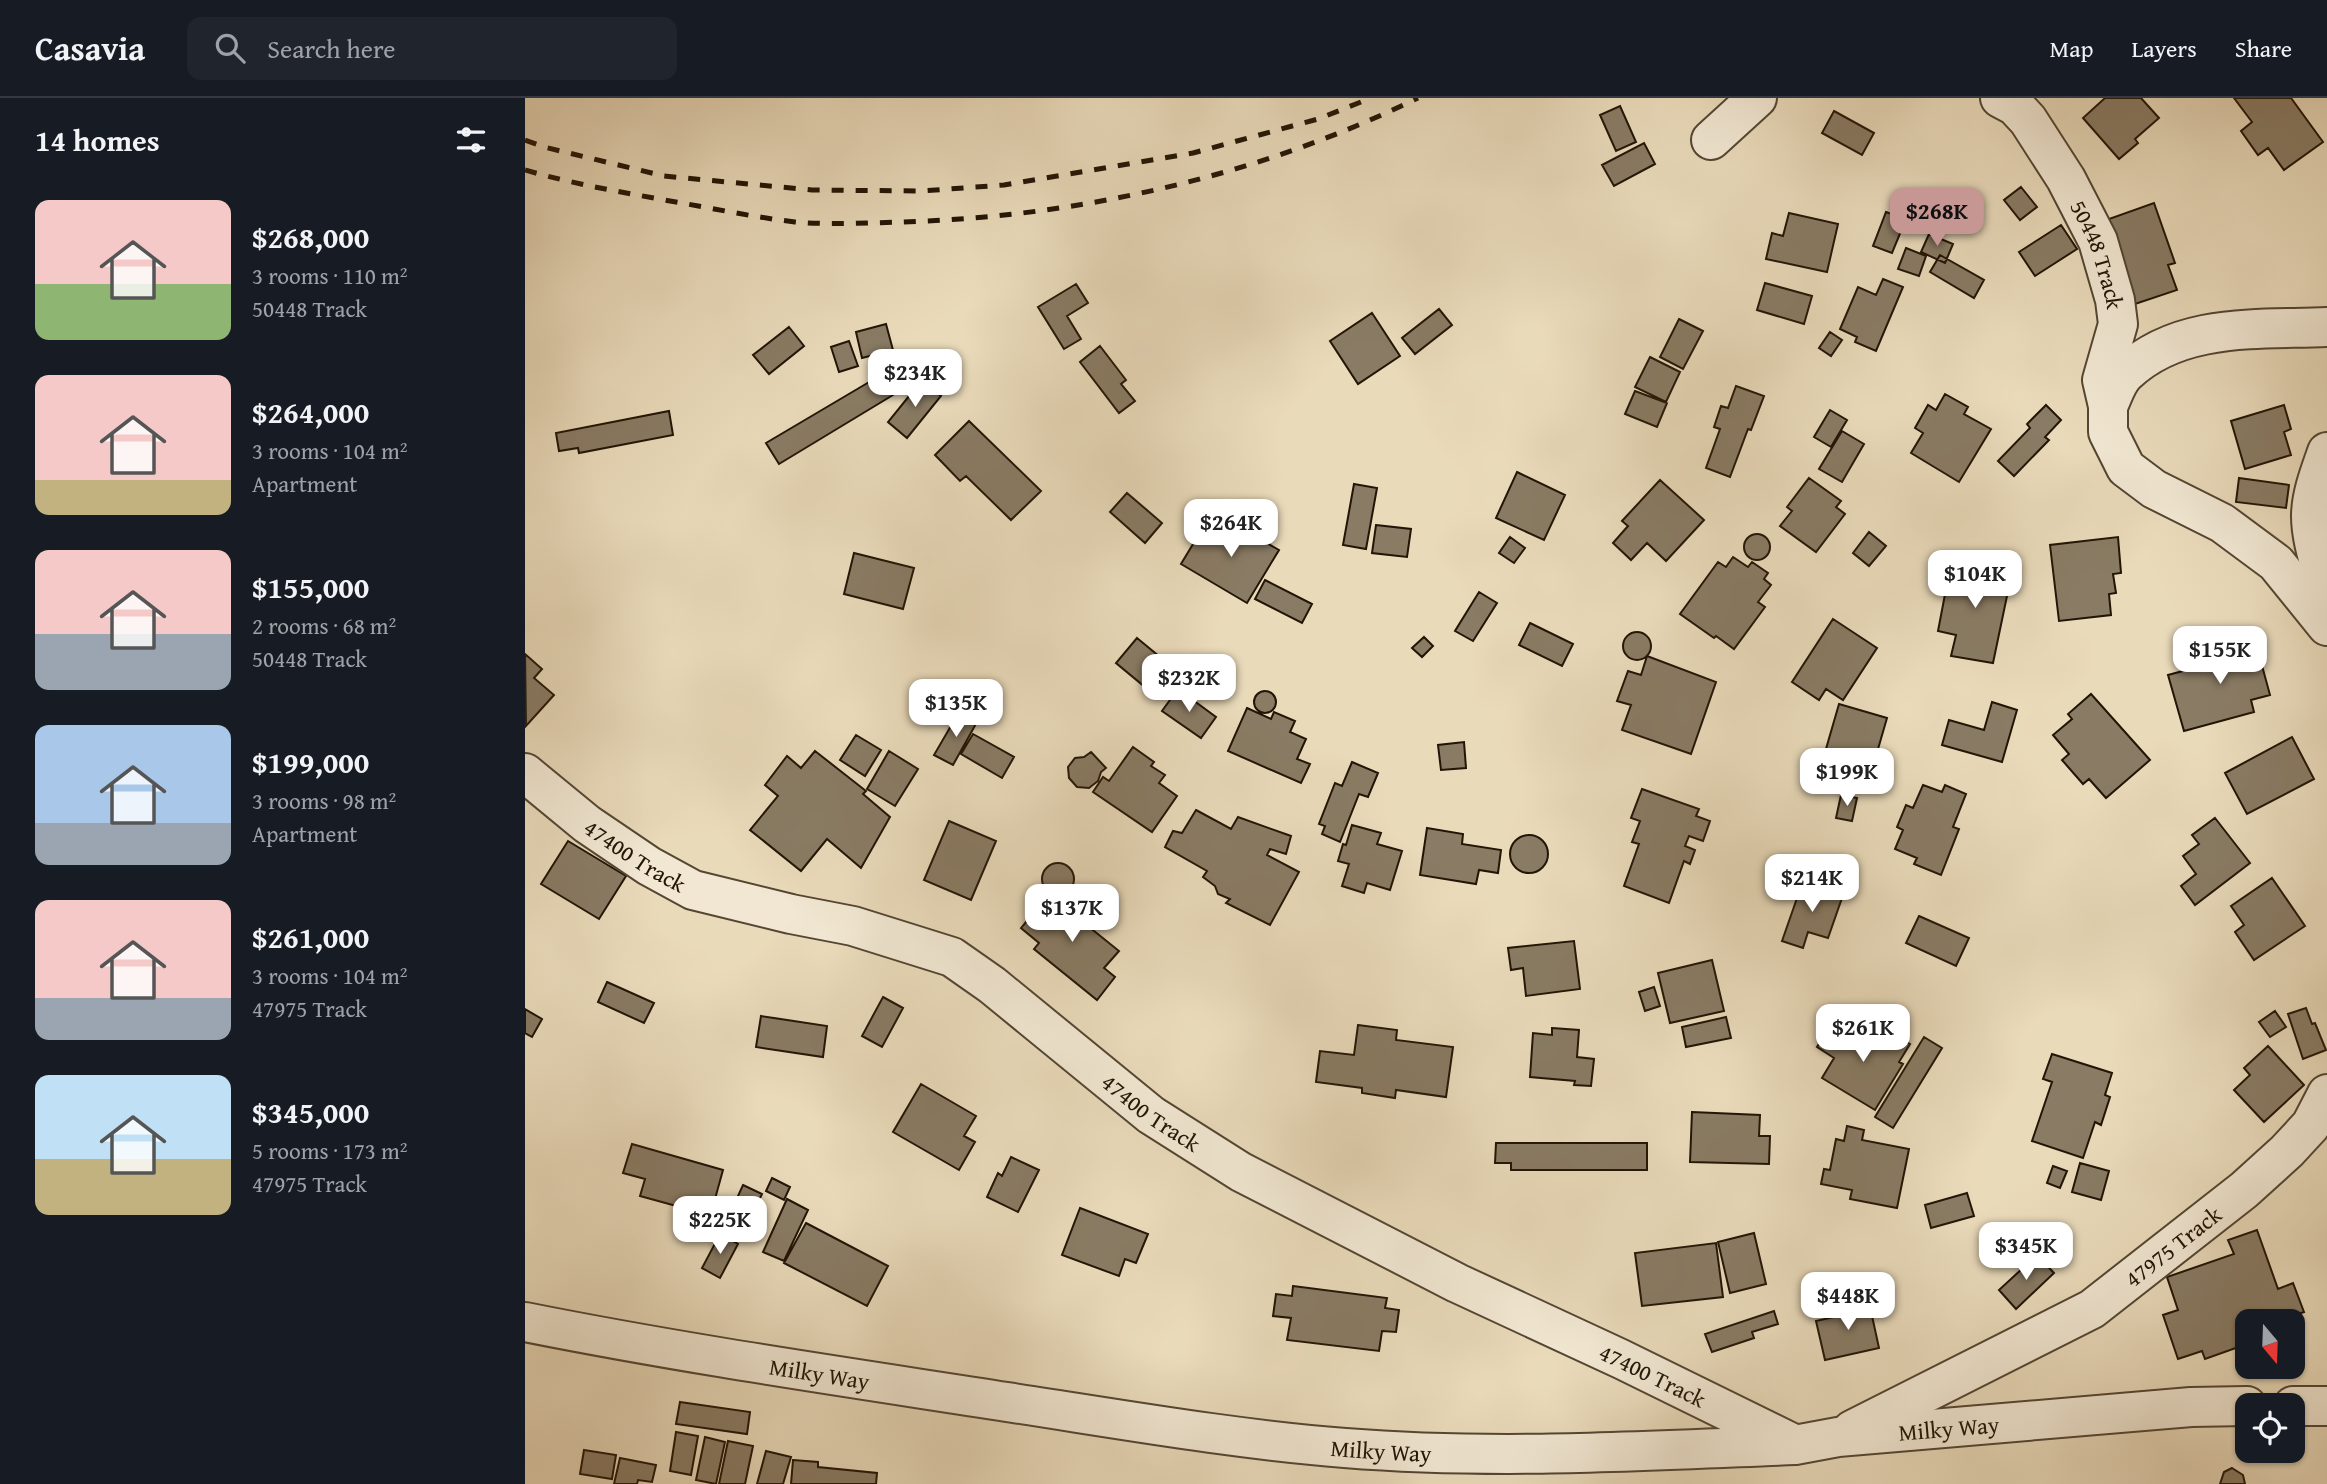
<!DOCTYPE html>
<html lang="en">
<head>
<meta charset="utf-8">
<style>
	body { margin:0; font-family:"Gentium Book Plus",serif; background:#20242c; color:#f1f3f6; height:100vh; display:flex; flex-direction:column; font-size:26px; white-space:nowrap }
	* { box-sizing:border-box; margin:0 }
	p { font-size:23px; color:#9ea1a6 }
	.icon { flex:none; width:38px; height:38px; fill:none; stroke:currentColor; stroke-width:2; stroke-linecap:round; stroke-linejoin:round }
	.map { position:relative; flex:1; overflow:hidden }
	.panel { display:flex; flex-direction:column; background:#171b24; width:525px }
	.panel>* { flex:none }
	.needle { width:46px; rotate:161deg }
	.controls { position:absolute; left:1710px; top:1211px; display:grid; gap:14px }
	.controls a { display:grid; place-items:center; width:70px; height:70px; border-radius:14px; background:#171b24; box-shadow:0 2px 5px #0004; font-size:35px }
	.price { position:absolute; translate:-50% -60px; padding:0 16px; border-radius:14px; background:#fff; color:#222; font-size:23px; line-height:46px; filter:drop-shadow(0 2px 4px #0008) }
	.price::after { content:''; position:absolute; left:50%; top:42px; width:21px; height:16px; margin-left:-10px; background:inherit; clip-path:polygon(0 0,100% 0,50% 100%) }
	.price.on { background:#c59692; color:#111 }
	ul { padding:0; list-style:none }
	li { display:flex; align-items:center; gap:21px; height:175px; padding:0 35px }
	li span { display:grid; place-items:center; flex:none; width:196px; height:140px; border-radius:14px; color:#555 }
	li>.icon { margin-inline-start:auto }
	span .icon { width:84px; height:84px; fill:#fffc; stroke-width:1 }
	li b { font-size:30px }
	h2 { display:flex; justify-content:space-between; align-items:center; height:84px; padding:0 35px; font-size:30px }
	header { display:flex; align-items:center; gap:42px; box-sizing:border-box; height:98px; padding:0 35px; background:#171b24; border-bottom:2px solid #363941 }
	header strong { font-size:33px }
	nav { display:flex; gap:38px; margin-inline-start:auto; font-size:24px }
	.search { width:490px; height:63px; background:#20242c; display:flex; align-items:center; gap:18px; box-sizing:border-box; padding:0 24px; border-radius:14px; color:#9ea1a6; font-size:26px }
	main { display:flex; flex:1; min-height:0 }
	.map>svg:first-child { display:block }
	.building { fill:#897b64; stroke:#221506; stroke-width:2 }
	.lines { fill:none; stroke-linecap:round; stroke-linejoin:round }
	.minor-casing { stroke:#544633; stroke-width:42 }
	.minor { stroke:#f1e7d2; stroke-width:38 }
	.rail { stroke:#221506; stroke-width:5; stroke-dasharray:12 12; stroke-linecap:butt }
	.labels { text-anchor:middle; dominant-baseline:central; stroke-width:7; stroke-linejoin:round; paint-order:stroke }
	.street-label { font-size:23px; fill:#221506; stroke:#f1e7d2 }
</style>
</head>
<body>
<header>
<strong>Casavia</strong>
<div class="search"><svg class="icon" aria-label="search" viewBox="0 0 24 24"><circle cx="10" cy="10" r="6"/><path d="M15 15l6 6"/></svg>Search here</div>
<nav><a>Map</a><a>Layers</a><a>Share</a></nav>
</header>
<main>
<section class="panel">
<h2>14 homes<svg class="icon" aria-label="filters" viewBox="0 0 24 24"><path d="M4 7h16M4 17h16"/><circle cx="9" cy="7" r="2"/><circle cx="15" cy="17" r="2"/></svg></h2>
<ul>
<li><span style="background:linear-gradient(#f6c9c9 60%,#8fb573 0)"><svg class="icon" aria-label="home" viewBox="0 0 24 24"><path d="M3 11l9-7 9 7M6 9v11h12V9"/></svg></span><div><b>$268,000</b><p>3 rooms · 110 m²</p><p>50448 Track</p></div></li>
<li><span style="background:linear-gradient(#f6c9c9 75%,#c2b280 0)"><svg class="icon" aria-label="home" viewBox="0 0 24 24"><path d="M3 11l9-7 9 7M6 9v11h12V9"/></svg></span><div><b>$264,000</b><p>3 rooms · 104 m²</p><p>Apartment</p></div></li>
<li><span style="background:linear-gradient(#f6c9c9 60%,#9aa5b1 0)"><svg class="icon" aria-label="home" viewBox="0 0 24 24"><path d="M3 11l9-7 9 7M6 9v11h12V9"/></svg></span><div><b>$155,000</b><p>2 rooms · 68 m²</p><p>50448 Track</p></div></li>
<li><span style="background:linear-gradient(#a9c7e8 70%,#9aa5b1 0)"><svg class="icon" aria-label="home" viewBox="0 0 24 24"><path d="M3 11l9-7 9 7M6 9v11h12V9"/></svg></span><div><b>$199,000</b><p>3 rooms · 98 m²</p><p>Apartment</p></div></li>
<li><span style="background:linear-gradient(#f6c9c9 70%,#9aa5b1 0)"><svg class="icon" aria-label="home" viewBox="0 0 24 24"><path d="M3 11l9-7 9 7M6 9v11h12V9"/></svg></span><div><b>$261,000</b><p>3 rooms · 104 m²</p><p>47975 Track</p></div></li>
<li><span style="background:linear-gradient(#bfe0f5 60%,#c2b280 0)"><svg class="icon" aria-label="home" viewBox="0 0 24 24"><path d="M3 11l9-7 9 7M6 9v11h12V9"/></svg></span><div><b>$345,000</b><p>5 rooms · 173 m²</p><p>47975 Track</p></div></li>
</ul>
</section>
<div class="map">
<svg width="1802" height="1386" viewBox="0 0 1802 1386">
	<rect width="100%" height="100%" fill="#e9daba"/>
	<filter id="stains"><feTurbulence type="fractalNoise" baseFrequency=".00286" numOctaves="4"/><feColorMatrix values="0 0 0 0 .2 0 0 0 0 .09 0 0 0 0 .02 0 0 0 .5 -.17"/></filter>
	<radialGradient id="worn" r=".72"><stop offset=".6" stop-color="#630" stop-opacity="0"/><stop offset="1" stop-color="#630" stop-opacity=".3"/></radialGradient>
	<path class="building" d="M1580 0H1616L1634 20 1610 41 1613 45 1594 61 1558 20Z
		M1709 0H1766L1798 44 1759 72 1743 50 1733 57 1716 33 1727 24Z
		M1095 8 1111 44 1091 53 1075 17Z
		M1309 13 1349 35 1337 57 1297 35Z
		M1119 45 1130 66 1089 88 1077 67Z
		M1496 89 1512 109 1495 122 1479 102Z
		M1629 105 1650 165 1643 167 1652 192 1610 206 1581 122Z
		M1361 114 1381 121 1367 155 1348 148Z
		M1264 115 1313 126 1302 174 1241 161 1247 135 1258 138Z
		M1536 127 1552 151 1510 178 1494 154Z
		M1404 136 1428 146 1420 165 1396 154Z
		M1381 150 1401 158 1394 178 1373 171Z
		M1415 157 1459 182 1449 200 1405 174Z
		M1358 181 1378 189 1351 253 1330 244 1332 239 1315 231 1333 189 1351 197Z
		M1240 185 1287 198 1279 226 1232 212Z
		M551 186 563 205 542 218 556 241 539 251 513 209Z
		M914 211 927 227 890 256 877 240Z
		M847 215 875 258 833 286 805 243Z
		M1154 221 1178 233 1158 271 1135 259Z
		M361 226 368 252 337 260 331 234Z
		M264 229 279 248 244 276 228 257Z
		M1305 234 1317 242 1306 258 1294 250Z
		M324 243 333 268 314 274 306 249Z
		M575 248 601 282 596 286 610 303 594 315 555 264Z
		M1125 259 1155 274 1141 304 1110 289Z
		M356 277 368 297 254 366 241 345Z
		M397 282 416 298 382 340 363 324Z
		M1211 288 1239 298 1226 332 1223 331 1205 379 1181 370 1195 331 1189 329 1196 308 1203 310Z
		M1110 293 1142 305 1132 329 1100 316Z
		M1420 296 1443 309 1439 316 1466 331 1434 384 1386 355 1398 335 1390 330 1403 307 1411 312Z
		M1521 307 1536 322 1520 339 1524 342 1489 378 1473 363 1505 330 1502 326Z
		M1759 307 1766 331 1759 334 1766 357 1720 371 1706 323Z
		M1305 312 1322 322 1306 349 1289 339Z
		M144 313 148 337 54 355 53 350 34 353 31 335Z
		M444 323 516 393 486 422 441 378 435 383 410 357Z
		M1317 333 1339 346 1317 384 1294 371Z
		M992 374 1040 397 1019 442 971 420Z
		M1284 380 1316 403 1311 409 1320 416 1291 454 1255 428 1267 413 1262 409Z
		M1714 380 1764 387 1761 410 1711 404Z
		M1135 382 1179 422 1141 463 1122 445 1106 462 1088 445 1103 428 1097 423Z
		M829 386 852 390 841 451 818 447Z
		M602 395 637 425 620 445 585 414Z
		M682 423 701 435 707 425 754 452 722 505 656 466Z
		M851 427 886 431 882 459 847 455Z
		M1344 434 1361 448 1344 468 1328 455Z
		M1219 449a13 13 0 1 1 26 0a13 13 0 1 1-26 0Z
		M985 439 1000 450 989 465 974 455Z
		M1593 439 1596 475 1588 476 1591 495 1584 496 1586 517 1534 523 1525 447Z
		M329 455 389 470 378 511 319 496Z
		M1208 459 1223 469 1227 464 1243 475 1239 481 1246 487 1233 504 1240 509 1209 551 1191 538 1189 540 1155 516 1193 464 1201 469Z
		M1426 465 1487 474 1468 565 1426 558 1431 537 1413 533Z
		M740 482 787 506 777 525 730 501Z
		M954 494 972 505 948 543 930 533Z
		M1308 521 1352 550 1318 602 1301 591 1294 602 1267 584Z
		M1005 525 1048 546 1037 568 994 547Z
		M1098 548a14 14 0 1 1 28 0a14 14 0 1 1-28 0Z
		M899 539 908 548 897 559 887 550Z
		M612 540 647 569 626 594 591 565Z
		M1730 542 1745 597 1726 602 1729 614 1659 633 1643 577 1680 567 1677 557Z
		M0 556 17 571 9 580 29 597 1 628Z
		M1122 558 1191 584 1166 656 1097 632 1106 607 1092 603 1103 573 1116 577Z
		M653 591 691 619 676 640 637 613Z
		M729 604a11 11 0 1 1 22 0a11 11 0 1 1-22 0Z
		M1566 596 1625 662 1581 700 1564 681 1558 686 1537 662 1544 656 1528 637 1547 621 1543 616Z
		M1467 604 1492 612 1477 664 1417 647 1424 622 1459 632Z
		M1314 606 1362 620 1342 689 1294 675Z
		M722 610 746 621 749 614 770 623 765 634 781 641 772 661 785 666 776 685 703 653Z
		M434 614 452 624 428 667 409 657Z
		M448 636 489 659 477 680 436 656Z
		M331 637 356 652 340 678 315 662Z
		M1767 639 1789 681 1722 716 1700 675Z
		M939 644 941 670 916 672 913 647Z
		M608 649 629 664 626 668 640 677 634 685 652 698 627 734 568 694 578 679 584 683Z
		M290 653 341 693 338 696 365 719 336 770 302 741 276 773 225 732 253 698 240 687 262 658 276 670Z
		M364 653 393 671 370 708 342 691Z
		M566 654 581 670 576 674 573 683 564 690 552 689 544 680 543 669 550 660 559 659Z
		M827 664 853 675 843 699 834 696 815 744 797 736 800 728 794 726 810 685 817 688Z
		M1398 687 1417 694 1420 687 1441 696 1428 729 1434 731 1416 777 1389 766 1392 760 1370 751 1378 732 1372 729 1381 707 1388 710Z
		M1117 691 1174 711 1171 718 1185 723 1178 743 1164 738 1160 748 1170 752 1165 766 1159 763 1144 805 1099 788 1114 746 1107 744 1115 723 1106 720Z
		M1316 697 1332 700 1327 723 1311 720Z
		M671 712 706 731 713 719 766 738 761 756 745 751 742 757 774 774 745 827 701 805 705 801 693 796 690 788 678 779 682 773 640 749 648 733 657 735Z
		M1690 720 1725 765 1670 807 1656 788 1671 776 1658 758 1674 746 1667 737Z
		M424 723 471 743 446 802 399 782Z
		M827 727 856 735 852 746 877 753 865 792 842 785 839 795 817 788 824 766 813 763 818 746 821 747Z
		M902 730 938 736 937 746 976 752 973 775 954 772 951 786 895 777Z
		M985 756a19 19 0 1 1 38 0a19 19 0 1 1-38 0Z
		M43 743 101 778 74 821 16 786Z
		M517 781a16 16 0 1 1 32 0a16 16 0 1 1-32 0Z
		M1747 780 1780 828 1729 862 1710 834 1719 827 1706 808Z
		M1278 783 1318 797 1303 840 1283 834 1278 850 1257 843Z
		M524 796 541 810 548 801 570 818 563 828 594 853 579 870 590 879 572 902 509 851 514 845 496 830Z
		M1394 818 1444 840 1431 868 1381 845Z
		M1049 843 1055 891 1001 898 998 870 986 872 983 850Z
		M1187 862 1199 913 1145 925 1133 875Z
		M82 884 129 905 119 925 73 904Z
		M1129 889 1135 908 1120 913 1114 894Z
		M358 899 378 910 357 949 337 938Z
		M1781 910 1787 926 1790 925 1801 952 1778 961 1763 916Z
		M0 911 17 921 7 939 0 935Z
		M1750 913 1761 929 1745 939 1734 924Z
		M236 918 302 928 298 959 231 949Z
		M1201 919 1206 940 1161 949 1157 929Z
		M833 927 872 932 871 942 928 949 921 999 871 992 870 1000 837 995V990L791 984 795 953 829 957Z
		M1305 928 1320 937 1324 931 1352 948 1362 932 1385 946 1374 964 1378 966 1350 1012 1297 980 1309 960 1292 949Z
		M1027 930 1054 932 1052 959 1069 961 1066 988 1049 987 1050 983 1005 979 1008 935 1027 937Z
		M1399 939 1417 950 1368 1030 1350 1019Z
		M1743 948 1779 987 1739 1024 1709 992 1725 977 1719 970Z
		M1527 956 1587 975 1580 997 1585 999 1576 1027 1570 1024 1558 1060 1507 1043 1527 984 1518 981Z
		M396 986 451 1018 439 1038 450 1044 434 1072 368 1034Z
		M1167 1014 1235 1017 1234 1038H1245L1244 1066 1165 1064Z
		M1322 1028 1339 1032 1337 1042 1384 1051 1372 1110 1325 1101 1327 1092 1296 1086 1299 1071 1305 1072 1311 1041 1319 1043Z
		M971 1045H1122V1072H986V1065H970Z
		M107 1046 198 1072 182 1130 152 1121 155 1109 115 1098 120 1081 98 1075Z
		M486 1059 514 1072 493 1114 462 1099 473 1075 477 1078Z
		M1555 1065 1584 1073 1576 1102 1547 1094Z
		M1528 1068 1542 1073 1535 1090 1522 1085Z
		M247 1080 265 1089 259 1102 241 1093Z
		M218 1087 237 1096 215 1143 196 1135Z
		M1442 1095 1449 1118 1406 1130 1400 1107Z
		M262 1101 283 1112 259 1163 238 1154Z
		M555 1110 623 1136 611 1165 600 1161 594 1178 537 1157Z
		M281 1125 363 1168 342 1208 259 1165Z
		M1732 1132 1753 1191 1768 1185 1779 1214 1751 1223H1722V1246L1680 1261 1677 1253 1653 1261 1638 1217 1653 1212 1642 1179 1709 1156 1703 1142Z
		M1229 1135 1241 1186 1205 1195 1193 1144Z
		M195 1136 213 1146 195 1180 177 1170Z
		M1191 1145 1198 1199 1117 1208 1110 1155Z
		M1512 1157 1529 1175 1491 1211 1474 1192Z
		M768 1188 862 1200 860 1210 874 1212 871 1234 857 1233 854 1253 762 1242 766 1220 748 1218 751 1196 767 1198Z
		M1344 1204 1354 1250 1300 1262 1291 1223 1318 1217 1316 1210Z
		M1249 1213 1253 1226 1227 1234 1229 1240 1187 1254 1180 1236Z
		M155 1304 225 1314 222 1336 151 1326Z
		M151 1334 173 1338 166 1377 145 1373Z
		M180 1339 200 1344 191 1386 171 1382Z
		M203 1343 228 1348 220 1386H194Z
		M59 1352 91 1357 87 1381 55 1376Z
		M241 1353 266 1359 258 1386H232Z
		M95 1360 131 1367 127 1384 113 1382 112 1386H89Z
		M268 1362 293 1364V1369L352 1375 351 1386H266Z
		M1707 1370 1718 1377 1720 1386H1695L1699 1374Z"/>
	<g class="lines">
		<defs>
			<g id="minor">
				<path id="s1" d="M1475 0 1490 8 1503 22 1541 81 1573 143 1590 202 1593 226 1577 282 1583 308V334L1601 370 1629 391 1697 425 1751 465 1802 528"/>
				<path d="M1186 42 1232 0"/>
				<path d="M1583 308C1588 298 1592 283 1601 275 1655 224 1734 232 1802 229"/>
				<path d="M1802 354C1795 374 1786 397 1786 418 1786 443 1796 469 1802 493"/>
				<path id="s2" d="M0 675 62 726 124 768 168 792 266 816 328 828 427 859 467 887 626 1017 716 1074 932 1185 1096 1261 1265 1344"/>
				<path id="s3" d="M0 1224C160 1256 321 1279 482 1304 594 1321 707 1341 820 1350 970 1362 1120 1353 1270 1347L1313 1339 1666 1309 1722 1308"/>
				<path d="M1768 1308H1802"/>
				<path id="s4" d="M1327 1332 1567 1211 1719 1092 1762 1053 1786 1027 1802 996"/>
			</g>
		</defs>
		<use href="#minor" class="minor-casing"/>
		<use href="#minor" class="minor"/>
		<path class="rail" d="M0 42 19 49 139 78 287 92 396 93 479 87 668 55 793 21 846 0
			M0 72C48 86 96 94 145 103 186 110 228 119 270 124 305 127 342 125 376 124 554 119 733 78 893 0"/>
	</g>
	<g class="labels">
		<g class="street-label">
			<text stroke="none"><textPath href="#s1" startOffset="189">50448 Track</textPath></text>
			<text stroke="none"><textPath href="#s2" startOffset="138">47400 Track</textPath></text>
			<text stroke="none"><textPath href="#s2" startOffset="726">47400 Track</textPath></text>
			<text stroke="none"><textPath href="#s4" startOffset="371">47975 Track</textPath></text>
			<text stroke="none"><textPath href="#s3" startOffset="299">Milky Way</textPath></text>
			<text stroke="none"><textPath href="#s2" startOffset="1293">47400 Track</textPath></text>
			<text stroke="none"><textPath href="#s3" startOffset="1435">Milky Way</textPath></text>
			<text stroke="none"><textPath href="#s3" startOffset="866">Milky Way</textPath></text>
		</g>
	</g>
	<rect width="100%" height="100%" filter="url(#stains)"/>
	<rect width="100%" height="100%" fill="url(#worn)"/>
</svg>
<div class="controls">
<a><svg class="needle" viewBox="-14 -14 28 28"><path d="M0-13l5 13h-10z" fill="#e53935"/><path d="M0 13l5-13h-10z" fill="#9ea1a6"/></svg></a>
<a><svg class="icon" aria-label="locate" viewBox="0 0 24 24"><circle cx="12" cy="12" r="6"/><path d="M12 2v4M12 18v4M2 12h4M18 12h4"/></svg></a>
</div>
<b class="price on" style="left:1412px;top:150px">$268K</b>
<b class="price" style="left:390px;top:311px">$234K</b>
<b class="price" style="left:706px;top:461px">$264K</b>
<b class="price" style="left:1450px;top:512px">$104K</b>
<b class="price" style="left:1695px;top:588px">$155K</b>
<b class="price" style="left:664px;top:616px">$232K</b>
<b class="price" style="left:431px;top:641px">$135K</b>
<b class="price" style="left:1322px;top:710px">$199K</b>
<b class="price" style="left:1287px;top:816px">$214K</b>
<b class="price" style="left:547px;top:846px">$137K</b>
<b class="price" style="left:1338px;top:966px">$261K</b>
<b class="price" style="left:195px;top:1158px">$225K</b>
<b class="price" style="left:1501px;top:1184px">$345K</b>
<b class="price" style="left:1323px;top:1234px">$448K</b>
</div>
</main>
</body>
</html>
